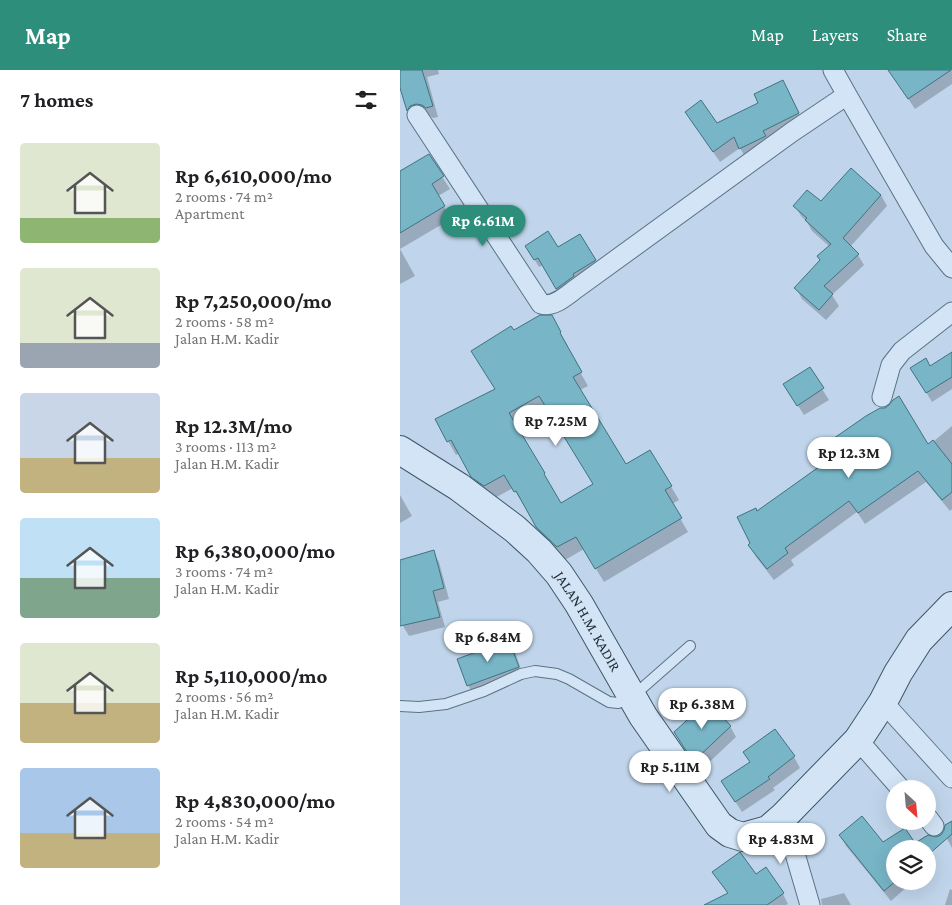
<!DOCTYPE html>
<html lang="en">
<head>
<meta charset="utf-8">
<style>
	body { margin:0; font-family:"Crimson Pro",serif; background:#f6f6f6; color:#202124; height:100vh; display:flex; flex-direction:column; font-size:19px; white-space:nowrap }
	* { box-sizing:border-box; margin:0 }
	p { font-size:16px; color:#757577 }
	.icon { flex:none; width:28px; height:28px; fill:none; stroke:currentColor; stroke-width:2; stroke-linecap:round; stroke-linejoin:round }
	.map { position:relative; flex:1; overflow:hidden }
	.sheet { display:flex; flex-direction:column; background:#fff; width:400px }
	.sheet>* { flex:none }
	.needle { width:32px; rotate:154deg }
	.tools { position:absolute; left:486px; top:710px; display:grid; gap:10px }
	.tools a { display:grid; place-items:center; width:50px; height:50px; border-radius:50%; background:#fff; box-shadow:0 5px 20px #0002; font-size:25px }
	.price { position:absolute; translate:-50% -42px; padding:0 11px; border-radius:18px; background:#fff; color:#222; font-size:16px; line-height:32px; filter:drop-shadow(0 1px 2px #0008) }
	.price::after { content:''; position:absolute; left:50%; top:30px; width:15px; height:11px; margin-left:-8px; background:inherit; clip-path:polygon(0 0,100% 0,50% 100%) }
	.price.current { background:#2c8e7b; color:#fff }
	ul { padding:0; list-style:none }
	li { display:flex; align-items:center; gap:15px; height:125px; padding:0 20px }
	li span { display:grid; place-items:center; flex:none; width:140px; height:100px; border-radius:5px; color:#555 }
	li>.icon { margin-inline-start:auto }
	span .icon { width:60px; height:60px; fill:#fffc; stroke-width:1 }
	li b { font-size:21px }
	h2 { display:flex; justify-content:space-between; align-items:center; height:60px; padding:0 20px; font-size:21px }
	header { display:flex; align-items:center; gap:30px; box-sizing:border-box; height:70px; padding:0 25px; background:#2c8e7b; color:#fff }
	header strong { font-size:24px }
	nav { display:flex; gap:28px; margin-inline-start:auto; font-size:18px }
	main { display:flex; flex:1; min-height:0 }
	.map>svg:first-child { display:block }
	.shadow { fill:#0003; fill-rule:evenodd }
	.building { fill:#77b5c7; stroke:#407380; fill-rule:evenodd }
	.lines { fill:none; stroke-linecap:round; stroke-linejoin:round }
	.lane-casing { stroke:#597482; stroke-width:12 }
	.street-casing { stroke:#597482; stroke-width:21 }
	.secondary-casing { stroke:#3c5864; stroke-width:30 }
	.lane { stroke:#d2e4f6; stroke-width:10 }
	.street { stroke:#d2e4f6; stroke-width:19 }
	.secondary { stroke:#d2e4f6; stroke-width:28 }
	.labels { text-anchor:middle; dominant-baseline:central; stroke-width:5; stroke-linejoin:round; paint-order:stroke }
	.street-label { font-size:15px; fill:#1c2c33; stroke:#cfe0f3 }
</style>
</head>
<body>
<header>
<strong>Map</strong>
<nav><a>Map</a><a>Layers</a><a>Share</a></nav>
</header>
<main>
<section class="sheet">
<h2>7 homes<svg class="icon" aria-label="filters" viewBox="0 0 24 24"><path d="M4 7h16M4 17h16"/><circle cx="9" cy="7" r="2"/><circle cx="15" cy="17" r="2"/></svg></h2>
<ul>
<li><span style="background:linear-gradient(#dfe7d0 75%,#8fb573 0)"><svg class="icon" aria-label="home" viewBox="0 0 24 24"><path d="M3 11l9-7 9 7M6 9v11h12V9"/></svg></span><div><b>Rp 6,610,000/mo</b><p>2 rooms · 74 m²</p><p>Apartment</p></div></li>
<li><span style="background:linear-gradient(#dfe7d0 75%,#9aa5b1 0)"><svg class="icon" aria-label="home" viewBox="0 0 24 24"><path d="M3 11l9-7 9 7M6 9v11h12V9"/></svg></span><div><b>Rp 7,250,000/mo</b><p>2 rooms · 58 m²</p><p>Jalan H.M. Kadir</p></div></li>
<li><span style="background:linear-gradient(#c9d6e8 65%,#c2b280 0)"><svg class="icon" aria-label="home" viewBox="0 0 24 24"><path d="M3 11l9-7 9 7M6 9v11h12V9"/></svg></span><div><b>Rp 12.3M/mo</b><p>3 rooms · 113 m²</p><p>Jalan H.M. Kadir</p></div></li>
<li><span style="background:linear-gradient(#bfe0f5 60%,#7fa58c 0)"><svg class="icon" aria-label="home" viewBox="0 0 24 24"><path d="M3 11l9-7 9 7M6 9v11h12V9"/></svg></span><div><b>Rp 6,380,000/mo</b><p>3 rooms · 74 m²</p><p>Jalan H.M. Kadir</p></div></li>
<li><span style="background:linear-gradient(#dfe7d0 60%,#c2b280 0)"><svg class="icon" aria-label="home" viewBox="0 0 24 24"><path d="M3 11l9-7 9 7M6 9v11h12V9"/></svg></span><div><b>Rp 5,110,000/mo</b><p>2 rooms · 56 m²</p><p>Jalan H.M. Kadir</p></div></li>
<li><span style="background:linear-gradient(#a9c7e8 65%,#c2b280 0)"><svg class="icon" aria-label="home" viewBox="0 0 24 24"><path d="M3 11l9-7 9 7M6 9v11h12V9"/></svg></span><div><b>Rp 4,830,000/mo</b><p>2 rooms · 54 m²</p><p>Jalan H.M. Kadir</p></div></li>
</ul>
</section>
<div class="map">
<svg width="552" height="835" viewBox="0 0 552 835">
	<rect width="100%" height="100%" fill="#c0d5eb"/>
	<path class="shadow" d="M0 0H38L39 4 27 7 38 47 33 48 29 45 22 44 13 51 8 41 0 14Z
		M496 0H552V14L515 39 491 3Z
		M389 22 404 54 346 89 340 78 320 92 293 53 316 54Z
		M28 85 50 119 38 126 51 149 0 179 15 206 0 214V102Z
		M481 125 487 136 450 177 458 185 464 195 432 225 439 236 426 250 402 229 396 218 421 190 430 177 412 161 407 152 401 146 395 136Z
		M180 165 200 197 161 226 143 195 139 197 126 176 158 179Z
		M151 247 168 276 166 277 188 316 180 320 226 396 250 381 279 430 272 434 288 462 204 512 184 479 165 490 145 471 124 434H123L113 418 93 429 81 420 60 383 56 385 48 371 96 319 114 262ZM148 339 194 415 160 435 116 357Z
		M552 284V319L532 332 512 299 530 298Z
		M409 298 429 330 404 345 391 325Z
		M552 356V439L550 441 526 412 465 454 457 442 391 490 394 495 374 510 356 487 349 475 357 442 423 394 416 382 528 376Z
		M0 425 12 446 0 453Z
		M33 482 39 492 49 529 38 532 45 557 9 566 3 556 0 543V491Z
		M108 571 115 582 124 608 74 626 68 615Z
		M330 656 336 667 302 699 293 690 275 663Z
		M375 661 394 687 400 698 373 718 375 720 342 742 329 722Z
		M552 752V778L544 763Z
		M440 765 483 774 495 779V811H506L508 816 491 831 446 776Z
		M365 799 383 824 388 834 386 835H307L328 824 314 803 356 806Z
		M550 819 552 820V835H545Z
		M444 823 451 835H422L421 829Z"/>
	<path class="building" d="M0 0H22L33 36 26 38 22 35 16 34 10 36 7 41 0 18Z
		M488 0H551L508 29Z
		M383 10 399 43 363 61 366 66 339 79 334 67 313 82 285 42 301 30 317 53 358 33 354 24Z
		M29 84 44 106 32 114 45 136 0 163V101Z
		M451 98 481 125 443 168 459 184 424 216 433 224 419 240 394 218 420 190 417 186 431 174 405 150 407 148 393 136 407 120 421 131Z
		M148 161 158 177 180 164 196 190 173 204 174 206 156 219 138 188 134 190 125 176Z
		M140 245H152L161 262 160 263 182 302 173 307 226 394 250 380 272 416 265 420 282 448 195 499 176 467 157 477 136 457 116 421 114 422 104 405 84 416 71 407 51 370 47 372 35 349 95 319 71 281 111 256 114 260ZM139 326 193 414 161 433 144 404 145 403 109 343Z
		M552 282V307L526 323 510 298 526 288 530 296Z
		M410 297 424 318 397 336 383 314Z
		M499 326 528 374 533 370 552 394V422L542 430 518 401 458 443 449 431 385 478 388 483 367 499 348 475 350 473 337 447 356 438 357 441 423 394 414 382 466 346 480 338H485L489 335 493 330Z
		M34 480 44 518 33 521 40 547 0 556V490Z
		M109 570 119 597 67 616 57 589Z
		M308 631 331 656 295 690 285 679 274 662Z
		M375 659 395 686 368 707 370 709 335 732 321 711 350 692 343 682Z
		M462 746 483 772 505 758 515 773 528 765 536 767 541 765 544 760 545 755 552 751V764L528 785V779H495L496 811 484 821 439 765Z
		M340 782 356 804 366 797 384 823 367 835H304L328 823 312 802Z"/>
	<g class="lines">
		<defs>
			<path id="lane" d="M0 636 19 637 46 634 84 621 121 604 135 601 157 604 169 609 209 632 218 633 225 631 232 627 290 576"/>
			<path id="street" d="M433 0 447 25
				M17 45 141 234C154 238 167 225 177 218L392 62 447 25 534 176 552 198
				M482 327 491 295 502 281 552 242
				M483 632 552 708
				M458 670 501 719
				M384 746 410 835
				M528 748 534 756"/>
			<g id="secondary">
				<path id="s1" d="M0 380 59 417 115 459 139 481 159 504 179 534 243 646 319 755 330 763 343 767 368 760 384 746 458 670 483 632 498 603 519 570 552 536"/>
			</g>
		</defs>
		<use href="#lane" class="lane-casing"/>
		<use href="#street" class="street-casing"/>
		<use href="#secondary" class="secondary-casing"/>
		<use href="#lane" class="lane"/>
		<use href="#street" class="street"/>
		<use href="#secondary" class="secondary"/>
	</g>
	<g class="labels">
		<g class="street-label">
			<text stroke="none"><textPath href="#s1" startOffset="258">JALAN H.M. KADIR</textPath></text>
		</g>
	</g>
</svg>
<div class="tools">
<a><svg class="needle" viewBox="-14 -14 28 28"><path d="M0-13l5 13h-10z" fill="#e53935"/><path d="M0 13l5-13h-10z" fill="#757577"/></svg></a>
<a><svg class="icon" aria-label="layers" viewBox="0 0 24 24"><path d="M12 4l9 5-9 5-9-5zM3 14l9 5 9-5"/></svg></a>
</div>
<b class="price current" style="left:83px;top:177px">Rp 6.61M</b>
<b class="price" style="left:156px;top:377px">Rp 7.25M</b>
<b class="price" style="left:449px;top:409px">Rp 12.3M</b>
<b class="price" style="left:88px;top:593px">Rp 6.84M</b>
<b class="price" style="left:302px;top:660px">Rp 6.38M</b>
<b class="price" style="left:270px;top:723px">Rp 5.11M</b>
<b class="price" style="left:381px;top:795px">Rp 4.83M</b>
</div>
</main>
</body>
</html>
